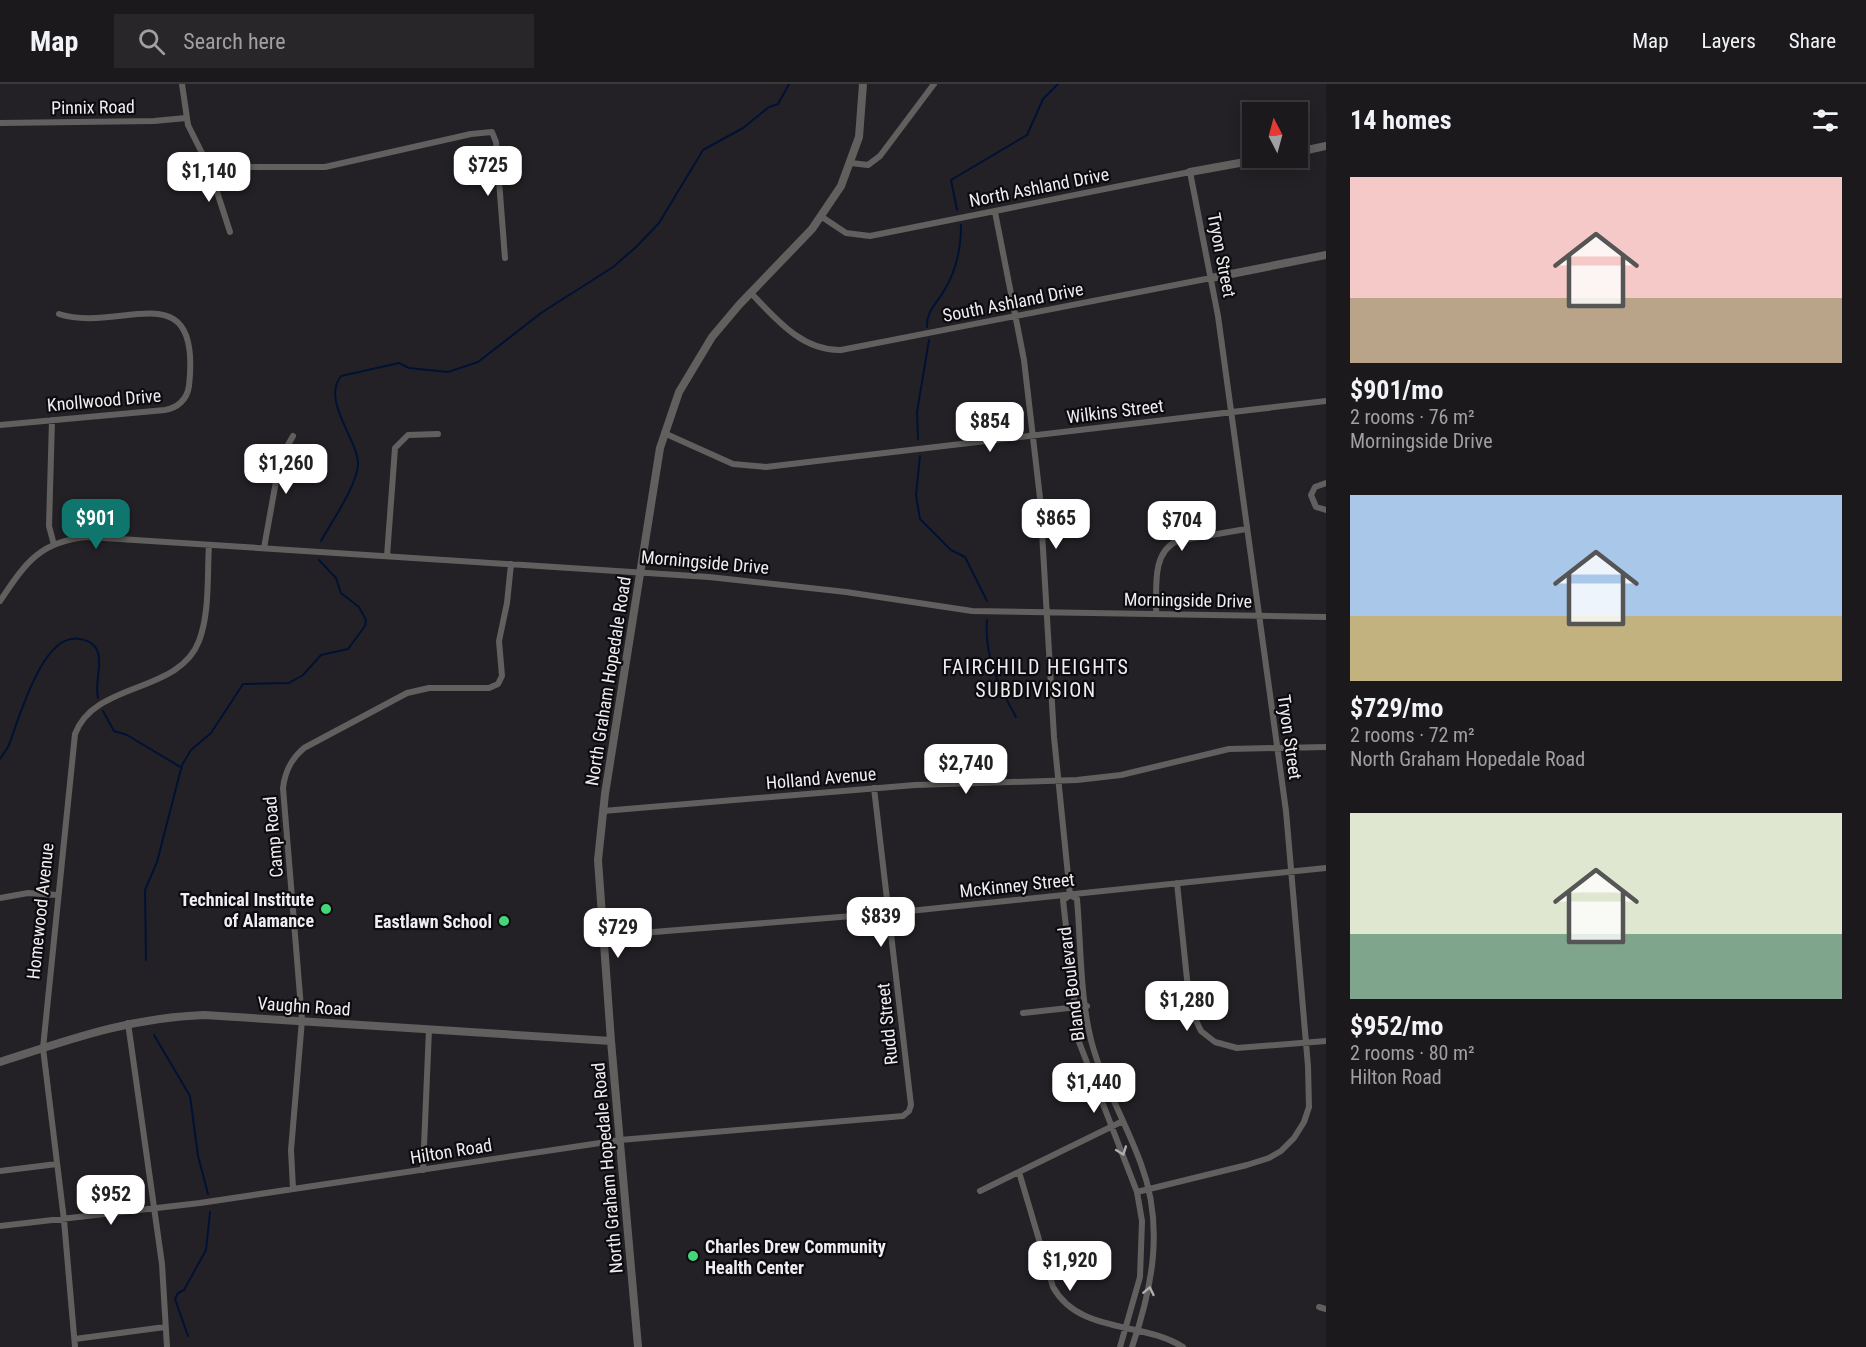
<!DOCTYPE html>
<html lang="en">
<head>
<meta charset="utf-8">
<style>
	body { margin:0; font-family:"Roboto Condensed",sans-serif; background:#282629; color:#f1f3f6; height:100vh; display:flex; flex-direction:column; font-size:22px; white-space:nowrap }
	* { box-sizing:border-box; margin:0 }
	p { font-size:20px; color:#a0a0a3 }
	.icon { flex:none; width:33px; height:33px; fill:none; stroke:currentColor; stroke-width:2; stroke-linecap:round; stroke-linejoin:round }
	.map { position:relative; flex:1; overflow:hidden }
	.drawer { display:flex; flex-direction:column; background:#1b191c; width:540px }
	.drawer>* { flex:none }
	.needle { width:39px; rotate:354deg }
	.tools { position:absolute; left:1242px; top:18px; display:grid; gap:12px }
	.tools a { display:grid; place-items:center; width:66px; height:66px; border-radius:0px; background:#1b191c; box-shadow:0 3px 15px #0003,0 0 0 2px #39383b; font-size:30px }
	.price { position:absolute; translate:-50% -51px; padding:0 14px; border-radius:12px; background:#fff; color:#222; font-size:20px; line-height:39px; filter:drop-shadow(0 2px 3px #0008) }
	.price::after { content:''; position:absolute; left:50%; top:36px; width:18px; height:14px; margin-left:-9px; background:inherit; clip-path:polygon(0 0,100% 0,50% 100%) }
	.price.on { background:#0f766e; color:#fff }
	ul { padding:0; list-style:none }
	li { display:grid; align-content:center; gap:12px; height:318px; padding:0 24px }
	li span { display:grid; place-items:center; height:186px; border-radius:0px; color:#555 }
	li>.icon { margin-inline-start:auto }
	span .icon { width:108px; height:108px; fill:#fffc; stroke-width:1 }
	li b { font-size:26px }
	h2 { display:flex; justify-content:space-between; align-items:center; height:72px; padding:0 24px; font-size:26px }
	header { display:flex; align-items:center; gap:36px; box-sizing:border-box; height:84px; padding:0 30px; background:#1b191c; border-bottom:2px solid #39383b }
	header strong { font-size:28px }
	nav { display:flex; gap:33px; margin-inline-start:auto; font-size:21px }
	.search { width:420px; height:54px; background:#282629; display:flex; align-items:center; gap:15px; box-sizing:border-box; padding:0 21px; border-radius:0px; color:#a0a0a3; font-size:22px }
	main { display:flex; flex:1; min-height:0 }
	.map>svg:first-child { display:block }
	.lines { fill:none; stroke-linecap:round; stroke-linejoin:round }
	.stream { stroke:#001234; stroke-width:2 }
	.minor { stroke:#62605e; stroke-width:6 }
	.tertiary { stroke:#62605e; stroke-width:8 }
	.oneway { stroke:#b0aeaf }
	.poi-dot { fill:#44d77a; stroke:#0c0b0e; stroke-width:2 }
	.labels { text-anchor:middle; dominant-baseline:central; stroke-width:4.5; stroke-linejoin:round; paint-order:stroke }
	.street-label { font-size:18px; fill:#efedf1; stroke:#0c0b0e }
	.poi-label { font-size:18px; font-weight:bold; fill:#efedf1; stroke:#0c0b0e; text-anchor:end }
	.neighbourhood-label { font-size:20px; letter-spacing:1.5px; fill:#efedf1; stroke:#0c0b0e }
</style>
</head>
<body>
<header>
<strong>Map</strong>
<div class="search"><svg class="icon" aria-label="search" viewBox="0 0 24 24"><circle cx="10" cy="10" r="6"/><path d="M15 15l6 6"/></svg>Search here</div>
<nav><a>Map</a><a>Layers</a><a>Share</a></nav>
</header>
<main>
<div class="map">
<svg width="1326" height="1263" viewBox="0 0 1326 1263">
	<rect width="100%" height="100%" fill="#242126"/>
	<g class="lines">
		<path class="stream" d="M957 126 951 96 1027 51 1043 15 1058 0
			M927 243C926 227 938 218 945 205 957 185 961 164 961 141
			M918 355 917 328 929 256
			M920 372 916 411 920 435 951 466 965 473 987 517
			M321 457C332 437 356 403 358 381 359 357 321 317 341 292L399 279 409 284 448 288 478 278 541 229 613 183 636 163 659 139 703 66 743 44 769 23 778 20 789 0
			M987 536C984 572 999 603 1016 633
			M103 627 114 647 127 651 182 684
			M0 675 8 663C19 636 42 547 80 555 87 556 92 558 96 564 104 578 94 598 98 614
			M146 876 145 806 157 778 182 681 191 666 211 649 243 600 289 599 303 591 321 571 348 565 365 542 366 536 359 523 341 509 336 494 319 476
			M154 951 190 1012 198 1072 208 1110
			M188 1252 175 1215 178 1209 184 1206 206 1166 210 1128"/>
		<path class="minor" d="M182 0 188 41 209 83 230 148
			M0 39 154 37 186 34
			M851 79 868 81 880 72 934 0
			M209 83H325L471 50 492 48 496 58 505 174
			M995 128 1024 276 1040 414 1054 653 1070 811
			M822 133 846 149 870 152 1190 88 1218 232 1286 727 1308 982 1309 1023 1304 1038 1294 1054 1281 1067 1269 1074 1247 1081 1137 1108
			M751 209C776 235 802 267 841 266L1211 194
			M52 336 49 442 54 461
			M0 341 165 326C177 324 187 316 189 302 202 185 120 250 59 230
			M664 349 733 380 766 383 1326 317
			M1326 399 1315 403 1311 411 1316 423 1326 426
			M264 464 280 375 293 352
			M387 472 395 364 408 351 438 350
			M0 517C25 480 39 457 88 453L709 493 846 508 972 527 1326 533
			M1156 530C1157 505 1151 469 1177 457L1246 445
			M603 727 915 701 1077 696 1121 691 1229 665 1326 663
			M1177 799 1190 924 1201 947 1215 958 1237 964 1326 957
			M1070 811 1077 815C1081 861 1080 912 1091 956 1102 999 1126 1038 1141 1080 1164 1141 1153 1202 1132 1263
			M1069 812 1063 816 1079 958 1137 1108 1142 1137 1140 1193 1120 1263
			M0 814 28 809 57 811
			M604 852 890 829 1326 784
			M1023 929 1087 922
			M128 939 162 1180 167 1263
			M423 1086 429 945
			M0 1087 57 1080
			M1019 1088 1053 1203C1079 1250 1142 1237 1183 1263
			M293 1105 291 1066 302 936 283 704C285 687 291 675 304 664L407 609 429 604H489L498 600 502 592 499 557 507 519 511 480
			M980 1107 1123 1037
			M0 1142 200 1119 620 1056 903 1032 909 1027 911 1021 874 704
			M1319 1223 1326 1225
			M75 1255 165 1243
			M75 1263 64 1136 43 964 75 650C95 597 179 610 199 557 210 528 207 491 209 461"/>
		<path class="tertiary" d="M1298 68 1326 62
			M1190 88 1267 74
			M1211 194 1326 171
			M0 978C71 955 128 934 204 931L611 957
			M638 1263 611 957 598 776 605 710 660 364 679 308 712 253 739 221 812 145 841 102 859 53 863 0"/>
	</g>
	<defs><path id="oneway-chevron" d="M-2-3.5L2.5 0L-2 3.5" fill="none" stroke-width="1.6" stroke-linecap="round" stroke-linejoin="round" transform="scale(1.5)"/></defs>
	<g class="oneway">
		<use href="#oneway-chevron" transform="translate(1122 1067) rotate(70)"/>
		<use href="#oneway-chevron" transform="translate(1149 1207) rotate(-78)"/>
	</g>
	<g class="poi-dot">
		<circle cx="326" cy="825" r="6"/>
		<circle cx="504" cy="837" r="6"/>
		<circle cx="693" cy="1172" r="6"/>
	</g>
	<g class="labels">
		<g class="street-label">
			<text transform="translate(93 23) rotate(-1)">Pinnix Road</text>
			<text transform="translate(1039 103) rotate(-11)">North Ashland Drive</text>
			<text transform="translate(1222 171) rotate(79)">Tryon Street</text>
			<text transform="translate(1013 218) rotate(-11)">South Ashland Drive</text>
			<text transform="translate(104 316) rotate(-5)">Knollwood Drive</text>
			<text transform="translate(1115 327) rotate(-7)">Wilkins Street</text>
			<text transform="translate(705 478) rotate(5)">Morningside Drive</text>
			<text transform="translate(1188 516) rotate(1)">Morningside Drive</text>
			<text transform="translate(608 597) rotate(-81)">North Graham Hopedale Road</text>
			<text transform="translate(1290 653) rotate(82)">Tryon Street</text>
			<text transform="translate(821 694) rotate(-5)">Holland Avenue</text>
			<text transform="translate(273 753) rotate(-95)">Camp Road</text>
			<text transform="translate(1017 801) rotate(-6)">McKinney Street</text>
			<text transform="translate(40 827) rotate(-84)">Homewood Avenue</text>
			<text transform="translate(1071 900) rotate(-97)">Bland Boulevard</text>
			<text transform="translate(304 922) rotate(4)">Vaughn Road</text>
			<text transform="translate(887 940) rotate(-96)">Rudd Street</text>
			<text transform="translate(451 1067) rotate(-9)">Hilton Road</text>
			<text transform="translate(607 1084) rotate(-95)">North Graham Hopedale Road</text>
		</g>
		<g class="poi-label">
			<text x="314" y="815">Technical Institute<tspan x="314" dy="21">of Alamance</tspan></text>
			<text x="492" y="837">Eastlawn School</text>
			<text x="705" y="1162" text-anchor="start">Charles Drew Community<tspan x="705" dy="21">Health Center</tspan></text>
		</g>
		<g class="neighbourhood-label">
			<text x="1036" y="583">FAIRCHILD HEIGHTS<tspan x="1036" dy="23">SUBDIVISION</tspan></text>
		</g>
	</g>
</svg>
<div class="tools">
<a><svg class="needle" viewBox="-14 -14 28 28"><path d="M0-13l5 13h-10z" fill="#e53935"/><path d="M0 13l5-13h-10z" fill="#a0a0a3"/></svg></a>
</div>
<b class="price" style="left:488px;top:113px">$725</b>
<b class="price" style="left:209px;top:119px">$1,140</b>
<b class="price" style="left:990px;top:369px">$854</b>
<b class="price" style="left:286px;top:411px">$1,260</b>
<b class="price on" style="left:96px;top:466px">$901</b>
<b class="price" style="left:1056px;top:466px">$865</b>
<b class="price" style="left:1182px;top:468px">$704</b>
<b class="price" style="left:966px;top:711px">$2,740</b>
<b class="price" style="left:881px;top:864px">$839</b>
<b class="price" style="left:618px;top:875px">$729</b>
<b class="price" style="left:1187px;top:948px">$1,280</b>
<b class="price" style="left:1094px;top:1030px">$1,440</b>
<b class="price" style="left:111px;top:1142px">$952</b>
<b class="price" style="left:1070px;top:1208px">$1,920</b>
</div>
<section class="drawer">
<h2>14 homes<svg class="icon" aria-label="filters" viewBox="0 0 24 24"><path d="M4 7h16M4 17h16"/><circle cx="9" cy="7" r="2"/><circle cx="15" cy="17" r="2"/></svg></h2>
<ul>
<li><span style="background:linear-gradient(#f6c9c9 65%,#b9a48a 0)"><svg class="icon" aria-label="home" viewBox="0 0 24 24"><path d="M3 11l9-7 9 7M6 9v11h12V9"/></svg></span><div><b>$901/mo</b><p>2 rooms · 76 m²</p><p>Morningside Drive</p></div></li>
<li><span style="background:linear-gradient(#a9c7e8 65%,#c2b280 0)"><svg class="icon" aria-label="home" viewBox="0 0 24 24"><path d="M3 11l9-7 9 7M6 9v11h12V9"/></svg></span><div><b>$729/mo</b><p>2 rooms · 72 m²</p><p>North Graham Hopedale Road</p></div></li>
<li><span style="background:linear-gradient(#dfe7d0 65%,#7fa58c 0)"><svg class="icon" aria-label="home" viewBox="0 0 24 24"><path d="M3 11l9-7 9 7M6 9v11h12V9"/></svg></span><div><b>$952/mo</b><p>2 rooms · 80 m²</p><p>Hilton Road</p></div></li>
</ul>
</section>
</main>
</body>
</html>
